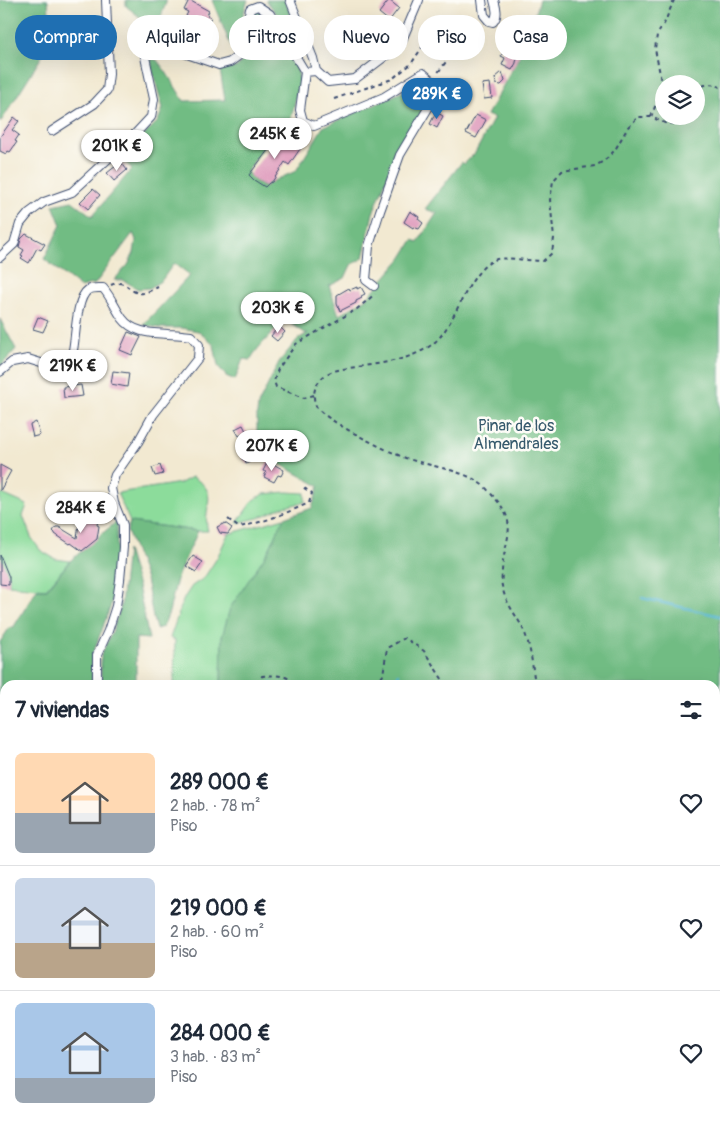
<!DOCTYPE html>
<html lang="es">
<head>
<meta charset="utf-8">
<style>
	body { margin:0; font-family:Pangolin,sans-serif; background:#f2f2f3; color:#1f2937; height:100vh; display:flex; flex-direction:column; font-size:19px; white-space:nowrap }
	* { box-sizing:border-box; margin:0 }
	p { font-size:16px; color:#747a83 }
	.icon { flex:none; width:28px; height:28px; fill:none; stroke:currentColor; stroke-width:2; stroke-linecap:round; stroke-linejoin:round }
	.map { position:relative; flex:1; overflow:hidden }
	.panel { position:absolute; left:0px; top:680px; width:720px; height:445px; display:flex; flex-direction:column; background:#fff; border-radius:15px 15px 0 0; box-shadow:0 5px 20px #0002 }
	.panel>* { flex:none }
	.top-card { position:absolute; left:15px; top:15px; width:690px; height:45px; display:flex; gap:10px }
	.controls { position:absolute; left:655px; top:75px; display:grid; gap:10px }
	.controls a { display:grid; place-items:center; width:50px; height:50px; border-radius:50%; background:#fff; box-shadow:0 5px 20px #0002; font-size:25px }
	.price { position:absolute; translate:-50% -42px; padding:0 11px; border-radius:18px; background:#fff; color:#222; font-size:16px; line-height:32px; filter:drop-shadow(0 1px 2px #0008) }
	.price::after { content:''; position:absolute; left:50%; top:30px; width:15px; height:11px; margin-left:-8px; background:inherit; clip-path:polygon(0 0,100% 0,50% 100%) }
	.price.active { background:#1f6fb2; color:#fff }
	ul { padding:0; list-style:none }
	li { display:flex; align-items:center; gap:15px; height:125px; padding:0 15px }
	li+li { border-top:1px solid #e0e1e3 }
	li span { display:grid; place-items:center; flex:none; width:140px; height:100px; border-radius:8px; color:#555 }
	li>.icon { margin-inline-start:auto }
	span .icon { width:60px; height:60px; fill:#fffc; stroke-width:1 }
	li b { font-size:21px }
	h2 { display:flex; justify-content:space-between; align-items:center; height:60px; padding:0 15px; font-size:21px }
	.chip { padding:0 18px; border-radius:22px; background:#fff; box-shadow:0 5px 20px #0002; font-size:18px; line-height:45px }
	.chip.active { background:#1f6fb2; color:#fff }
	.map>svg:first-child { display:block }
	.green { fill:#8cdc9b; stroke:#54867c }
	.forest { fill:#71bc83; stroke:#467670; fill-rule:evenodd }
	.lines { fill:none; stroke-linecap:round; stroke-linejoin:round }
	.stream { stroke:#54b6d3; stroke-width:2.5 }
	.building { fill:#e2a5c2 }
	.street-casing { stroke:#3b4b6f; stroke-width:10 }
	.secondary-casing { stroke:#3b4b6f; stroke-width:14 }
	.path { stroke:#3b4b6f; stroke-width:2; stroke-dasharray:4 4; stroke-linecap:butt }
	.street { stroke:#fff; stroke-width:8 }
	.secondary { stroke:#fff; stroke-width:11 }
	.labels { text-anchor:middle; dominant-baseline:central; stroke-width:5; stroke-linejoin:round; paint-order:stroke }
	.park-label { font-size:16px; fill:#375a6d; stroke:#fdfcf7 }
</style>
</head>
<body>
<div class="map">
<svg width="720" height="1125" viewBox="0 0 720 1125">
	<rect width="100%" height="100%" fill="#fdfcf7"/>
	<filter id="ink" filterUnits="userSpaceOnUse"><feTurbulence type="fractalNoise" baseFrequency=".02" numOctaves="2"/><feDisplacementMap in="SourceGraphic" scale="10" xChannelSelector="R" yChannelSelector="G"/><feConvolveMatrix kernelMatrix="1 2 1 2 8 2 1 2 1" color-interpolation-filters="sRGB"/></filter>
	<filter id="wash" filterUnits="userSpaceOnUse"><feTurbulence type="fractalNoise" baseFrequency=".0096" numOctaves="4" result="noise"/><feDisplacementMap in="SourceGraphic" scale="20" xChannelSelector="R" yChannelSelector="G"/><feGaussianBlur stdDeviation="1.12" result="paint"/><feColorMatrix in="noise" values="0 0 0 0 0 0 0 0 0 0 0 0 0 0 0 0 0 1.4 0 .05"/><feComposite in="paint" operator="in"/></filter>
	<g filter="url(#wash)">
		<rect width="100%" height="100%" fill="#f2e9d1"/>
		<path class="green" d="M192 477C222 492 201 508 208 531H198L130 522 117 493 181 483Z
			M286 492 305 493V502L280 508 258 518 237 523 253 500 264 494Z
			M0 493 27 505 23 516 31 537 40 550 55 559 70 561 46 589 9 585V577L0 557Z
			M284 518 269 550 244 588 222 637 221 685H174L175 640 170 638 184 598 192 586 204 578 217 558 228 534Z
			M5 1016V1108L0 1102V1020Z
			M89 1120H146V1125H82Z"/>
		<path class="forest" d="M0 0H48L51 42 0 123Z
			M126 0H167L156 30 126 6Z
			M212 0H248C240 18 243 38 235 56Z
			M266 0H285L306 53Z
			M539 0H720V1125H146V1120H715V685H221L222 637 230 608 269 550 284 518 312 508 319 486 257 451V414L258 405 279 362 298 339 308 333H305L289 322 291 317 288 315C276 331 260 343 250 360L243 359 235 380 226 376 218 366 214 345 198 331 182 328H160L143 325 190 275 174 263 162 280 150 288 138 289 123 280H114L128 265 134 253 136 240 133 233 95 284 87 285 81 288 44 259 61 225 53 205 72 201 92 216 132 169 121 158 158 121 163 108 152 69 151 59 157 60 166 72 184 101 225 100 220 70 237 67 246 56 254 11H259L270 19 296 62 300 82 290 122 283 118 247 172 254 180 265 187 269 183 296 171 323 127 404 91 418 81H426L429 88 426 105 396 158 387 178 373 213 363 258 351 265 345 278 329 286 339 315 365 300 401 259 413 240 418 242 437 213 425 209 462 162 464 164 475 153 494 118 487 115 520 55 528 35ZM664 84H696V116H664Z
			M0 319 16 349 0 367Z
			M117 521V552L115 588 110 608 92 656V685H5V842L0 833V642L10 627 13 628 37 589H47L70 561Z
			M130 522 198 531 178 575 169 612 163 627 156 629 153 618 146 579 127 531Z
			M127 550 138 586 149 639 136 638V685H101V655L112 632 121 606Z
			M0 942 5 951V1016L0 1020Z
			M22 1120H89L82 1125H24Z"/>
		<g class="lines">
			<path class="stream" d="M642 598 720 616
				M271 683 272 685
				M393 685 399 674
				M0 966 5 976
				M675 1120 676 1125
				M529 1125 532 1120"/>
		</g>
		<g id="blocks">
			<path class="building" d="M189 0 209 11 207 15 211 17 207 26 186 16 188 12 184 10Z
				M389 0 399 8 389 21 379 13Z
				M509 40 522 46 516 62V63L512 70 502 65 505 58 501 56 504 50H505Z
				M502 72 505 81 501 85 496 84 495 78Z
				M490 83 492 98 484 99 482 84Z
				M436 112 443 116 437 128 430 124Z
				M476 115 486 120 476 138 466 133Z
				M14 117 19 121 12 130 19 135 15 141 17 142 10 152 8 151 6 154 0 151V137Z
				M282 132 302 146 289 165 285 162 272 182 269 183 265 187 254 180 249 175Z
				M121 162 127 170 114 181 107 173Z
				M93 189 100 195 88 209 80 202Z
				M410 211 419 217 418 219 423 223 419 229 413 227V228L404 222Z
				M26 234 45 244 41 250 37 248 29 263 21 258 23 256 21 255 24 250 19 247 21 239Z
				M357 287V289L361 287 365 294 361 296 362 298 356 301V303L340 311 337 304V295L349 288 350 290Z
				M38 317 48 321 43 332 33 329Z
				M279 326 285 332 277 341 271 336Z
				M128 332 141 337 132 355 120 350Z
				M113 371 129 373 127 387 111 384Z
				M81 385 83 396 64 398 63 387Z
				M36 422 40 435 33 437 30 425Z
				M243 425 247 433 239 436 235 429Z
				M245 449 253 454 255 459 246 464 245 460 242 459 243 454Z
				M268 461 284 470 281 476 278 475 274 482 264 477 266 472 263 471Z
				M0 465 11 471 0 491Z
				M160 465 163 474 155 476 152 468Z
				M80 517 98 520 97 525 99 526 97 539 82 551 71 543 70 544 55 534V533L53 531 56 527H59L77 538Z
				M225 523 232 528 228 534 220 533 217 527Z
				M0 555 9 577V585L0 584Z
				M193 556 203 562 196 572 186 566Z"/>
		</g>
	</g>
	<g filter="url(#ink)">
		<use href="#blocks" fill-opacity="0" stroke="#3b4b6f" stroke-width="1"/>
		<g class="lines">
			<defs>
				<path id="street" d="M290 0 313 58 316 71
					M482 0 484 15 489 21 493 22C499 15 496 8 494 0
					M52 131 94 104 107 90 109 74 106 0
					M0 257 14 244 20 224 29 213 44 202 72 192 136 133 151 117 154 99 145 57 150 43 161 38 181 52 219 65 230 62 241 54 250 9 258 6 270 14 305 72
					M374 286 366 280 369 246 380 211 400 155 430 105 432 85 430 79 423 73 384 97 314 126 303 121 300 110 305 72 316 71 328 82 355 79 400 45 419 0
					M0 372 12 362 28 359 57 368 67 364C69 360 72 355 73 350 76 336 76 298 88 290 93 287 98 288 103 288 111 297 115 308 122 318 133 333 151 333 168 334 175 334 183 335 191 336L199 345 198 358 153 415 138 442 115 475 111 488 114 503 123 525V547L120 580 116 606 108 631 97 655V685"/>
				<path id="secondary" d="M0 1114 5 1120"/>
			</defs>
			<use href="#street" class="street-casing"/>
			<use href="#secondary" class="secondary-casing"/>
			<path class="path" d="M696 91C702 84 712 82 720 87
				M334 99 392 79 411 64 433 31 447 32 456 41 449 58 436 75
				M651 117 661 91 660 74 655 49 657 35 664 24 674 0
				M111 285C127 277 129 295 143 293 148 292 154 289 158 287
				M314 395 304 398 276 387 274 381 278 369 296 344 357 309 375 294
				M228 519 238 527C263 523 286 513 309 503L312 493 301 486
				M260 685 262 676C278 675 286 674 297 685
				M377 685 383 675 387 648 405 638 424 651 446 685
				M535 685C532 664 531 642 520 623 513 611 505 601 502 586 501 582 502 576 502 571 504 539 520 525 494 497 490 493 486 487 481 484 462 469 426 466 403 457 387 451 322 419 316 406 312 397 314 385 322 378 331 369 344 369 357 367 383 363 414 360 435 342 457 323 468 268 497 259 506 257 532 261 543 261L552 253 554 238 550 200 553 181 562 171 595 166 604 161 615 150 628 127 638 117H651L665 123 679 124 686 116
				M715 859 720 873
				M646 1120 653 1125
				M558 1125 559 1120
				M611 1125 620 1120"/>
			<use href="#street" class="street"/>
			<use href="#secondary" class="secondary"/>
		</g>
	</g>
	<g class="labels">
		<g class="park-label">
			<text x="516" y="426">Pinar de los<tspan x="516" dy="18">Almendrales</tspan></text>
		</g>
	</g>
</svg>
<div class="controls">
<a><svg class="icon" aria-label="layers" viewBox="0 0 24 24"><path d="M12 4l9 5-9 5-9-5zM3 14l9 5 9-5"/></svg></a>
</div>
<b class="price active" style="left:437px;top:120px">289K €</b>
<b class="price" style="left:275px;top:160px">245K €</b>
<b class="price" style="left:117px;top:172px">201K €</b>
<b class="price" style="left:278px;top:334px">203K €</b>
<b class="price" style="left:73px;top:392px">219K €</b>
<b class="price" style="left:272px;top:472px">207K €</b>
<b class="price" style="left:81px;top:534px">284K €</b>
<div class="top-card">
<a class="chip active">Comprar</a>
<a class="chip">Alquilar</a>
<a class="chip">Filtros</a>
<a class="chip">Nuevo</a>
<a class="chip">Piso</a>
<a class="chip">Casa</a>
</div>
<section class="panel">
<h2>7 viviendas<svg class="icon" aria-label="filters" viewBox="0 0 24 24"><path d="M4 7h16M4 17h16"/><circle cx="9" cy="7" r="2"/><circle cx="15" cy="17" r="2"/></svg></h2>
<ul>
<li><span style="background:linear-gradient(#ffd9b3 60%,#9aa5b1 0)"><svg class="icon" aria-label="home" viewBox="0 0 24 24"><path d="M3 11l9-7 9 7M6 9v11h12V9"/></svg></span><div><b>289 000 €</b><p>2 hab. · 78 m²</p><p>Piso</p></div><svg class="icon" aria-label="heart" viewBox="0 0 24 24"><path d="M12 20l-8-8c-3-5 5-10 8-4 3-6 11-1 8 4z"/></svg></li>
<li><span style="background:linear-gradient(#c9d6e8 65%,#b9a48a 0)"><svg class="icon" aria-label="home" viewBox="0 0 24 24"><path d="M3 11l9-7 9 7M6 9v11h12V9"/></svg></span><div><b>219 000 €</b><p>2 hab. · 60 m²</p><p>Piso</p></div><svg class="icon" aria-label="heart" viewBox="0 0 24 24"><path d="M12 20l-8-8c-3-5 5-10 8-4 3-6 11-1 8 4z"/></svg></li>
<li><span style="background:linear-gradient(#a9c7e8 75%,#9aa5b1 0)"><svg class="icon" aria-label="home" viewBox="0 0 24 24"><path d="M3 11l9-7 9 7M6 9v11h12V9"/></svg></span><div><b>284 000 €</b><p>3 hab. · 83 m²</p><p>Piso</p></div><svg class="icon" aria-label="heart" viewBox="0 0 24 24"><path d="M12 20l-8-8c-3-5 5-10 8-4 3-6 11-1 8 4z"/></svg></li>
</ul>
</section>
</div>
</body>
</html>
